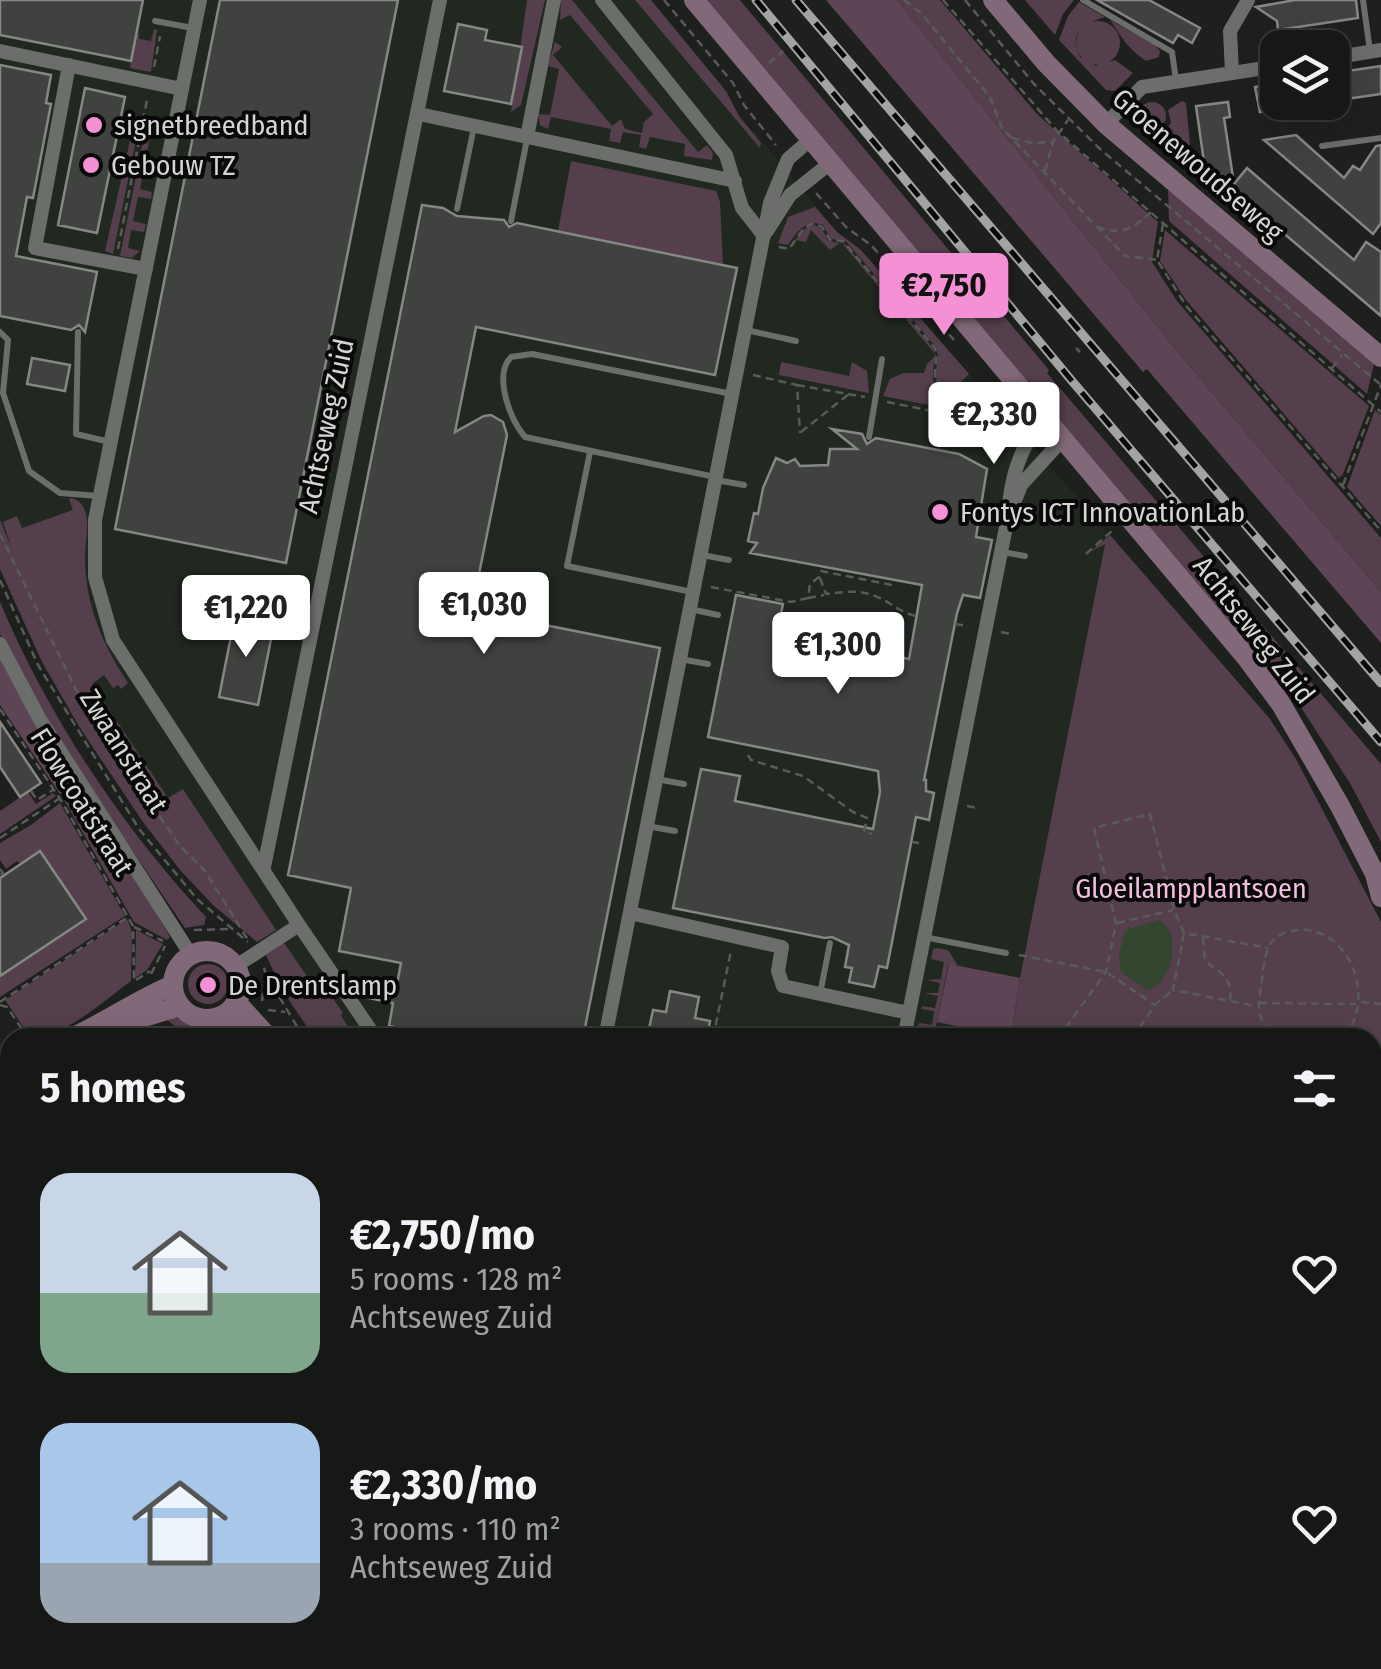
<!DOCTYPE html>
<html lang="en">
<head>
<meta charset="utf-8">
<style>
	body { margin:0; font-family:"Fira Sans Condensed",sans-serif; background:#1f211f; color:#f1f3f6; height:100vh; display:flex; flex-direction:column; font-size:38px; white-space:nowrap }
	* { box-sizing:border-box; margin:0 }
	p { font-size:32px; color:#9ea0a1 }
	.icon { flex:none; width:55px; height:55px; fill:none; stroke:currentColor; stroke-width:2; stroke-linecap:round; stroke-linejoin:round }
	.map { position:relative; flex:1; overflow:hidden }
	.panel { position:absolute; left:0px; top:1028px; width:1382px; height:642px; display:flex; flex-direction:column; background:#161816; border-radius:30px 30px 0 0; box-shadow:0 10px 40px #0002,0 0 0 2px #353735 }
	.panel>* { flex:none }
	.buttons { position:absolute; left:1260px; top:30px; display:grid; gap:20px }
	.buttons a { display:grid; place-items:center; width:90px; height:90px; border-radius:20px; background:#161816; box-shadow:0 10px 40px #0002,0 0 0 2px #353735; font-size:50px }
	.price { position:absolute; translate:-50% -85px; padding:0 22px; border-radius:10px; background:#fff; color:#222; font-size:32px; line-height:65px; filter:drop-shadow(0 2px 5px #0008) }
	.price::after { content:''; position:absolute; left:50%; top:60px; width:30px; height:22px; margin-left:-15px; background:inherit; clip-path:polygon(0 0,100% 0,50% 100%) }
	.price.selected { background:#f491d4; color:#111 }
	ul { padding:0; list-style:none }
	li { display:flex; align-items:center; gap:30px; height:250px; padding:0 40px }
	li span { display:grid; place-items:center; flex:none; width:280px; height:200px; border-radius:30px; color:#555 }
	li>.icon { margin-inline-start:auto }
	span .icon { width:120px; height:120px; fill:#fffc; stroke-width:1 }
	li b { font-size:42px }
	h2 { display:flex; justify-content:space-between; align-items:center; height:120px; padding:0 40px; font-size:42px }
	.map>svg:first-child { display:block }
	.built { fill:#212820 }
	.green { fill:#553f4d }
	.forest { fill:#5e4556 }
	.water { fill:#344530 }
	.building { fill:#40423f; stroke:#848784; stroke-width:2.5 }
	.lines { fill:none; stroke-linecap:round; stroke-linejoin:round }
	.path { stroke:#595b58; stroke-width:2.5; stroke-dasharray:8 5; stroke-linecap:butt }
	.lane { stroke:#6b6e6a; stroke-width:6 }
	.street { stroke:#6b6e6a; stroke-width:14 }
	.secondary { stroke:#826979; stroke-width:20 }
	.primary { stroke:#996389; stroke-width:22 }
	.rail-casing { stroke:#a2a4a2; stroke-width:9 }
	.rail { stroke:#080908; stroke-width:5; stroke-dasharray:15; stroke-linecap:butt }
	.poi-dot { fill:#f491d4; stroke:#080908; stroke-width:4 }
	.labels { text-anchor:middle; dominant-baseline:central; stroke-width:8; stroke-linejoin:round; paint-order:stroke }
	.poi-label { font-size:28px; fill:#d5d6d4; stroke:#080908; text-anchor:start }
	.street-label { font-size:28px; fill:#d5d6d4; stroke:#080908 }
	.park-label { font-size:28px; fill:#f3bfe0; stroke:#080908 }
</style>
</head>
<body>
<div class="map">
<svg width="1381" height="1669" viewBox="0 0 1381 1669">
	<rect width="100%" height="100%" fill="#1d201d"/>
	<path class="built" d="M0 0H651L726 91 744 124 755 132 837 232 861 250 1110 535 1105 543 1020 978 1011 1037H325L33 599 0 521Z
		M124 1660H201L204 1665 214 1660 218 1669H129Z"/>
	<path class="green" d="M527 0H545L521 105 511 112Z
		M561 0H572L698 152 707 145 713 153 712 160 684 156 685 144 650 137 646 149 639 147 641 135 623 132 620 143 609 141 611 129 551 117 548 129 540 125 538 114 550 115 559 69 548 66 555 42 562 47 553 55 612 126 621 119 625 129 642 133 644 122 653 114 570 15 560 20Z
		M635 0H651L726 91 739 116 761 143 760 148Z
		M704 0H740L1049 370 1047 373 1381 764V842L1351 785 1295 698 1291 695 1285 698Z
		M897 0H940L1037 114 1158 222 1152 262 1177 301 1381 538V592L1176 350Z
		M1025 0H1074L1063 14 1055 35Z
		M1079 2 1105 17C1086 23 1067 32 1080 57L1096 66 1115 60 1133 73 1115 91 1106 90 1059 40 1068 16Z
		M1110 20 1155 45 1160 51 1159 57 1146 61C1125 46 1123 38 1110 20Z
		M1076 43a22 22 0 1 1 44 0a22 22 0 1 1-44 0Z
		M138 26 139 39 151 41 154 29 157 30 151 72 130 68Z
		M1182 101 1186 103 1190 144 1187 147 1166 129 1171 123 1168 110Z
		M1138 116a14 14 0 1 1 28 0a14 14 0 1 1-28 0Z
		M132 118 140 120 113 254 105 251 131 136 128 134Z
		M146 127 165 130 164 134 151 133 146 157 159 160 158 167 145 165 140 189 152 192 151 199 138 197 133 221 146 224 144 232 131 230 128 248 140 251 132 258 120 256Z
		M571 161 716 191 720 202 723 264 558 231Z
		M1168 187 1374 364 1367 394 1169 221Z
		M815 207 837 232 861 250 969 374 961 382 979 403 998 406 991 408 989 417C971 414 940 402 936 380 934 368 941 360 936 347L846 241 831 239 823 225C807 218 796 232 788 245L778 243 788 217Z
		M815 225 822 229 828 241 845 244 933 348C937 358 934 362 933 372 931 398 951 403 969 413L883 396 890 379 903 373H924L927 364 936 355 841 242 830 250 811 230 806 242 795 240 807 227Z
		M1165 230 1369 406 1343 474 1339 478 1186 300 1160 261Z
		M781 362 849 376 852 362 867 371 869 393 779 375Z
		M1375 410 1381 415V526L1347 487Z
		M72 498C96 506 84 539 85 560 86 607 103 645 128 683L121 689 118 685 113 688 104 675 92 684 168 798 183 789 276 930 257 942 213 905 180 870 143 822 80 728 42 662 0 569V520L12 549 3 522 17 516 22 528 73 510 69 499Z
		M1110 535 1270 719 1296 759 1381 922V1062L1373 1068 1372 1038H1011L1020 978 1105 544 1090 552Z
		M0 602C48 716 121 826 206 917L204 925 185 928 64 750 11 657 0 634Z
		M72 785 94 820 109 834 164 926 170 937 167 940 134 922 64 800 70 796 66 789Z
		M28 792 36 804 53 793 56 796 0 834V811Z
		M60 803 125 916 0 997V971L3 974 85 919 41 852 21 864 17 861 6 869 0 860V843L31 825Z
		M127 919 132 932 131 981C103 1001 65 1038 30 1037L5 1000Z
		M136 930 163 944 147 970 135 978Z
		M284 943 311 982 319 978 343 1013 341 1015 348 1027 344 1030 348 1037H314L282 990 266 955Z
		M937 948 948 950 958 966 948 965 934 1037H930L931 1030 918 1027 919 1023 932 1025 934 1011 921 1009 922 1006 935 1008 938 996 924 993H938L940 983 927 980 941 979 944 962 931 959 933 949Z
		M188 984a20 20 0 1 1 40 0a20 20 0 1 1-40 0Z
		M163 1016C178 1016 184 1021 198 1024 211 1028 219 1024 232 1032 206 1042 183 1036 163 1016Z"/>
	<path class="forest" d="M826 0H897L1176 350 1381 592V643L1147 369 1143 372Z
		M0 654 64 766 72 785 60 794 0 705Z
		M949 964 1020 978 1011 1037 937 1022Z"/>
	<path class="water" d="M1159 920C1182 931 1173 985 1147 990L1121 972 1119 955 1125 930Z"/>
	<path class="building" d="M0 0H143L131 61 0 35Z
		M220 0H398L286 563 115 529Z
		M1097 0H1149L1200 28 1192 43 1178 35 1173 43Z
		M1295 0H1356L1358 18 1278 30 1277 21 1256 7Z
		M458 24 487 30 485 40 522 47 511 104 444 91Z
		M0 65 51 75 46 103 51 104 33 198 27 197 16 256 97 272 85 332 79 325 71 330 0 316Z
		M1381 66V94L1332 101 1333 73Z
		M1278 84V109L1260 112 1255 87Z
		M85 88 125 97 97 233 58 225Z
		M1228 102 1230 117 1224 118 1234 184 1247 168 1354 260 1366 242 1381 252V316L1261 214 1213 168 1205 169 1196 106Z
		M1296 135 1344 178 1353 166 1360 170 1376 146 1381 145V223L1373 234 1264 140Z
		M422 205 443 208 457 216 504 220 509 227 517 223 737 268 715 375 476 327 455 432 484 416 491 415 503 422 507 435 476 589 539 602 535 623 660 648 583 1038H420L421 1032 389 1026 393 1003 364 997 367 984 396 989 401 963 339 951 351 888 288 875Z
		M32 358 70 365 65 391 27 384Z
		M832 429 862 434 867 444 876 438 959 454 987 469 976 537 992 540 980 598 963 595 957 613 924 780H926V791L934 793 929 820 916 817 887 968 879 966 874 987 849 982 852 968 845 967 849 945 832 937 825 938 673 908 701 769 740 776 735 801 873 829 880 792 878 771 708 737 736 595 783 604 777 632 909 659 922 585 750 553 757 543 748 541 754 513 758 514 763 488 776 458 787 463 795 459 800 466 828 465 830 449H857Z
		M235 616 274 624 258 705 219 697Z
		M0 722 41 783 20 797 0 767Z
		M40 851 86 919 0 976V878Z
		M670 991 699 997 695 1018 710 1021 707 1038H647L653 1010 666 1012Z"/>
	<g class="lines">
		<path class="path" d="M664 0 733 83 744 105 776 145
			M904 0 921 13 990 97 1002 128 1096 226 1125 256 1157 260
			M943 0 1058 132 1381 412
			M965 0 1034 84 1100 149 1381 385
			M769 63 783 51
			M154 67 160 36
			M1012 138 1032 143 1053 142
			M1045 171 1053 142 1068 120
			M816 193 846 227 872 246 954 340
			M1163 224 1157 260 1187 307 1381 531
			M1097 227C1121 236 1134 228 1151 212
			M779 247 789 249 804 228 814 223 822 227 830 240 843 241 935 348C938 358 935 363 935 373 933 399 955 403 972 414L974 419 1002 424
			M118 249 147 100
			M1076 348 1080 352
			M1332 368 1342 355
			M753 375 797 385 800 433
			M797 385 865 397
			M887 402 972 419
			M801 432 849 394
			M1343 485 1381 385
			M0 534 84 706 180 846 205 871 248 940
			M1086 554 1114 529
			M820 578 826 594C843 592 861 589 877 597 892 603 899 612 916 616
			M0 580 38 665 139 829 197 899 248 942
			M711 587 791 602 808 598 810 584 819 577 821 571 892 585 893 581
			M808 598 824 595
			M955 624 968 626
			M1001 632 1011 634
			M0 709 62 802 133 926 134 983
			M748 755 751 760 803 776 853 812 867 818 864 832 872 834
			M31 791 37 800 53 790
			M967 806 977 808
			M0 838 60 798
			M912 842 919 843
			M0 869 3 873 0 875
			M1117 923 1173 910
			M134 927 163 941
			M194 930 230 929
			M1184 933 1173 990 1256 1006
			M1203 938 1205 961C1222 974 1233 977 1230 1001
			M1019 955 1106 972 1155 1005
			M151 974 165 946
			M266 975 304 1038
			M136 980 150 971
			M262 1001 266 974 263 965
			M0 1002 128 917
			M1361 1002 1381 1004
			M1259 1003 1356 1004
			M0 1005 7 1007 28 1038
			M268 1010 285 1012
			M172 1030 185 1038
			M149 1038 171 1031
			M713 1038 731 951
			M1058 1038 1106 972 1116 924 1094 828 1150 814 1174 910 1184 933 1268 948
			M1132 1038 1155 1005 1173 990
			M1282 1038C1258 1025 1256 1012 1261 987 1263 975 1263 960 1268 949 1271 939 1281 933 1291 931 1348 919 1380 1001 1342 1038
			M0 1192 10 1185
			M1372 1238 1381 1243
			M1372 1323 1381 1327
			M1372 1375 1381 1359
			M1372 1383 1381 1371
			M0 1390 10 1398
			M0 1546 10 1554
			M0 1650 10 1638
			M537 1660 542 1669
			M713 1660 720 1669
			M1025 1660 1042 1669
			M104 1669 112 1660
			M808 1669 813 1660
			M980 1669 984 1660"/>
		<path class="lane" d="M1083 0 1172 52 1176 80
			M1363 0 1370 51
			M155 21 193 28
			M1322 146 1381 138
			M457 209 474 127
			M511 221 527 139
			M746 330 796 341
			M0 332 8 340 3 393 29 471 60 493 99 496
			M78 332 76 434 110 442
			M869 437 882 359
			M590 452 567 566 692 592
			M715 477 525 437C510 419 493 376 511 357L532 354 732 394
			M716 480 744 485
			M1002 552 1025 556
			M702 555 729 560
			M690 609 718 615
			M680 659 708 664
			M656 779 684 784
			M647 826 675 831
			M924 937 1006 953
			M820 994 830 943
			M0 1291 10 1252
			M1372 1414 1381 1418"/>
		<path class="street" d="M200 0 95 520V577L113 640 299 925 376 1038
			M602 0 726 155 742 208 764 236
			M0 51 182 89
			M1332 58 1381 50
			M69 65 35 248 146 269
			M1232 73 1230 31 1248 0
			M419 114 735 181
			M1106 124 1142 87 1278 66
			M527 137 554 0
			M767 231 790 195 829 164
			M1016 498 1021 485 1062 440
			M0 644 39 718 191 955
			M264 867 440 0
			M630 913 782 947 778 971 783 986 909 1013
			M236 966 299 925
			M605 1038 770 203 788 159 810 140
			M904 1038 1008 517C1010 481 1019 445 1045 419
			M0 1316 10 1319
			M0 1444 10 1432
			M877 1660 894 1669
			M1074 1660 1091 1669
			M1356 1660 1373 1669
			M295 1669 311 1660
			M406 1669 423 1660
			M1154 1669 1158 1662"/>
		<path class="secondary" d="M694 0 1246 657 1281 704 1340 806 1375 874 1381 897
			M993 0 1046 63 1106 124 1381 357
			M173 985a34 34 0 1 1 68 0a34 34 0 1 1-68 0Z
			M237 1003 269 1038
			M224 1016 248 1038
			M107 1023 134 1020 180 1006
			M71 1038C107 1022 137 1000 173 985
			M0 1071 10 1066
			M1372 1086 1381 1081
			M650 1660 655 1669"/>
		<path class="primary" d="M1372 1115 1381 1110
			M1372 1135 1381 1131
			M1372 1200 1381 1210
			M330 1669 347 1660
			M371 1669 388 1660"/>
		<defs>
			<path id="rail" d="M756 0 1072 381 1381 742
				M796 0 1381 683"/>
		</defs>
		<use href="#rail" class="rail-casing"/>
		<use href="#rail" class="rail"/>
	</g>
	<g class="poi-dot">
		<circle cx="94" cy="125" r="10"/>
		<circle cx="91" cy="165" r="10"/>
		<circle cx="940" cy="512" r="10"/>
		<circle cx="208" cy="985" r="10"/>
	</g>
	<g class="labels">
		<g class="poi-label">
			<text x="114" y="125">signetbreedband</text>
			<text x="111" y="165">Gebouw TZ</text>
			<text x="960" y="512">Fontys ICT InnovationLab</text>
			<text x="228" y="985">De Drentslamp</text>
		</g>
		<g class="street-label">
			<text transform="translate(1198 165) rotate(41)">Groenewoudseweg</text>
			<text transform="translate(326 426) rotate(-78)">Achtseweg Zuid</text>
			<text transform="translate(1254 630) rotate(52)">Achtseweg Zuid</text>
			<text transform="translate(124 751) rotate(58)">Zwaanstraat</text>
			<text transform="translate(82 802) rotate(58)">Flowcoatstraat</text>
		</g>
		<g class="park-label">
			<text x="1191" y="888">Gloeilampplantsoen</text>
		</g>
	</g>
</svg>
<div class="buttons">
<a><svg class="icon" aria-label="layers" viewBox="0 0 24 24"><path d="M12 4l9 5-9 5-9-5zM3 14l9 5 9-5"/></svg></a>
</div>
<b class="price selected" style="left:944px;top:338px">€2,750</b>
<b class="price" style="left:994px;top:467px">€2,330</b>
<b class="price" style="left:484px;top:657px">€1,030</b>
<b class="price" style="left:246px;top:660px">€1,220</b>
<b class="price" style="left:838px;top:697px">€1,300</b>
<section class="panel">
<h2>5 homes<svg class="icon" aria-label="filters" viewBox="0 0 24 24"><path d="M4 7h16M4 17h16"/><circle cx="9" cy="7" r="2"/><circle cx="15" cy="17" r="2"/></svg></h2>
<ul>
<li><span style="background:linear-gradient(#c9d6e8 60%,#7fa58c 0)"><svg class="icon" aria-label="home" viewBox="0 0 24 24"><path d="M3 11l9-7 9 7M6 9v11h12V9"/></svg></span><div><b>€2,750/mo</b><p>5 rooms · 128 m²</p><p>Achtseweg Zuid</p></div><svg class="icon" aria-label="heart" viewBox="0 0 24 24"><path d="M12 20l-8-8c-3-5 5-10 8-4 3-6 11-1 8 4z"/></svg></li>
<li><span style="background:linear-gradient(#a9c7e8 70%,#9aa5b1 0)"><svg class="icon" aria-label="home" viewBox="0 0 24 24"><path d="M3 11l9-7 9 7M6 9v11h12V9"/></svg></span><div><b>€2,330/mo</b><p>3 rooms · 110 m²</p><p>Achtseweg Zuid</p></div><svg class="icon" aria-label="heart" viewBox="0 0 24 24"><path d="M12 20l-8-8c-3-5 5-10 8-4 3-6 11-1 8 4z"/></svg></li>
</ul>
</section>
</div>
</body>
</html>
